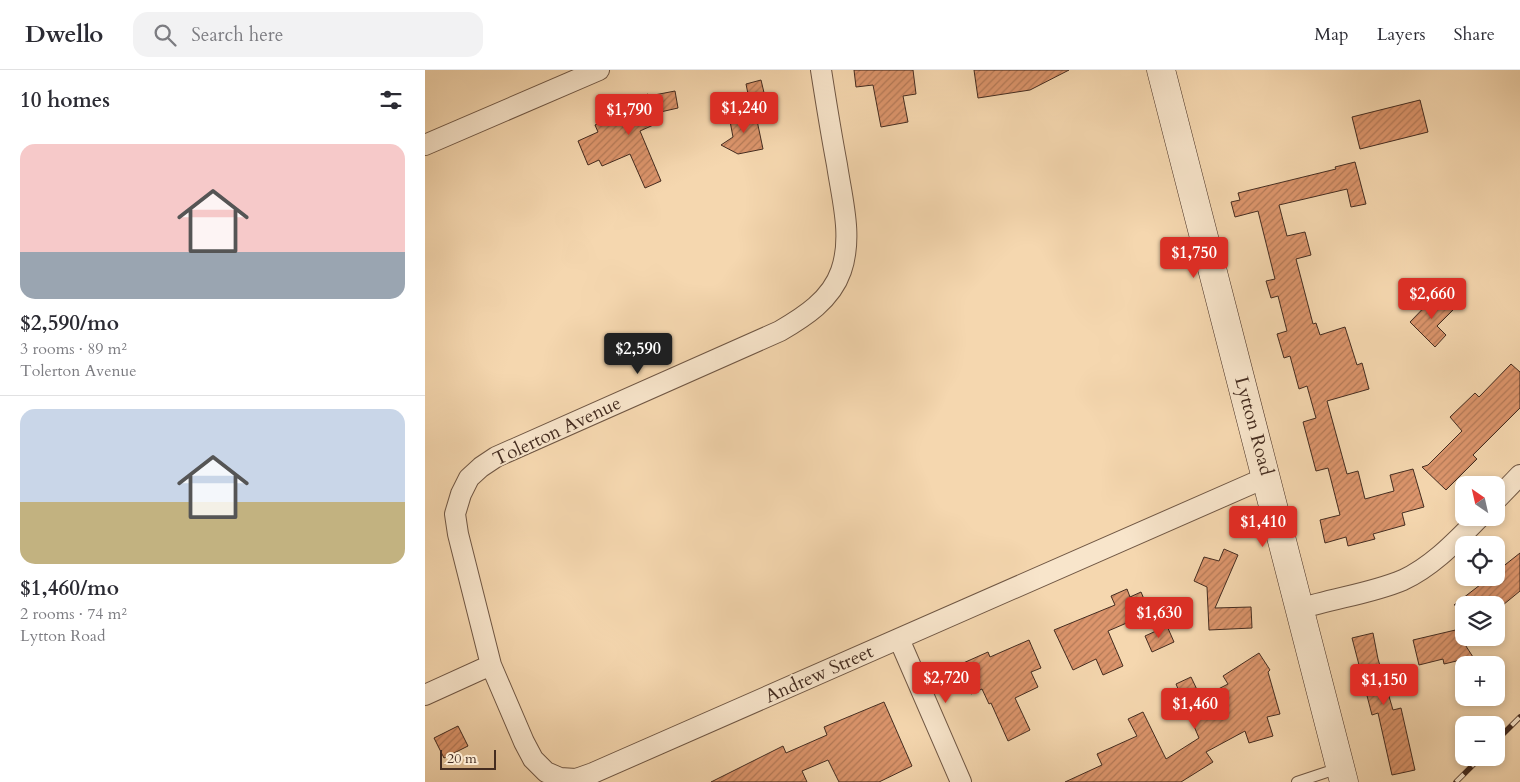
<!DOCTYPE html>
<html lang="en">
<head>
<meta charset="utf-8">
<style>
	body { margin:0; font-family:Cardo,serif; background:#f2f2f3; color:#2b2b33; height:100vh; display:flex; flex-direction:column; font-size:19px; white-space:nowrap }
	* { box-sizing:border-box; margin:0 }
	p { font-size:16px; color:#7c7c81 }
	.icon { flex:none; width:28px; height:28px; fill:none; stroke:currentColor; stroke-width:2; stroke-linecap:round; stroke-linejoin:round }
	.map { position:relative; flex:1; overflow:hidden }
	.details { display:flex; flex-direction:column; background:#fff; width:425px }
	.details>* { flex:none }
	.needle { width:32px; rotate:326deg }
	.buttons { position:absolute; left:1030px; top:406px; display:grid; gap:10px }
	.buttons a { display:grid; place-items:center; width:50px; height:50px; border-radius:10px; background:#fff; box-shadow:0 2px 8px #0003; font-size:25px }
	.scale { position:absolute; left:15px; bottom:12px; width:56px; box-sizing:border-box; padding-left:5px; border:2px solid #442c20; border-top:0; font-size:14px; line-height:18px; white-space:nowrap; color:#442c20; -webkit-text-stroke:4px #f8e5cb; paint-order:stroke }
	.price { position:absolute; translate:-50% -42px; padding:0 11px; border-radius:5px; background:#d93025; color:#fff; font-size:16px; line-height:32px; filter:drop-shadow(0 1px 2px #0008) }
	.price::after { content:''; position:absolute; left:50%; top:30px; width:15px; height:11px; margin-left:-8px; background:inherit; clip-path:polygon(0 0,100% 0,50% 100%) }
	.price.selected { background:#222; color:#fff }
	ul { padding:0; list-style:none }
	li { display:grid; align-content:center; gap:10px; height:265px; padding:0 20px }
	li+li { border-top:1px solid #e1e1e2 }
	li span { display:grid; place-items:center; height:155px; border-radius:15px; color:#555 }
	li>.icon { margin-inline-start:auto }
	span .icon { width:90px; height:90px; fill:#fffc; stroke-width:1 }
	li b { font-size:21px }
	h2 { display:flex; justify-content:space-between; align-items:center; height:60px; padding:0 20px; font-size:21px }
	header { display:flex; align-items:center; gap:30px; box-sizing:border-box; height:70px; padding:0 25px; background:#fff; border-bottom:1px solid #e1e1e2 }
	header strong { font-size:24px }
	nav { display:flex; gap:28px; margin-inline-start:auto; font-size:18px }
	.search { width:350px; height:45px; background:#f2f2f3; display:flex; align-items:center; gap:12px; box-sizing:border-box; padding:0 18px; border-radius:15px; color:#7c7c81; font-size:19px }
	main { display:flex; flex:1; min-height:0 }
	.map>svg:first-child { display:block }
	.building { fill:url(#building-hatch); stroke:#442c20 }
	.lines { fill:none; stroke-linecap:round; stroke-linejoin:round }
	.service-casing { stroke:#705744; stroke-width:12 }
	.minor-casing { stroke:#705744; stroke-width:22 }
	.secondary-casing { stroke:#442c20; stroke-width:29 }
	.service { stroke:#f8e5cb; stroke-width:10 }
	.minor { stroke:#f8e5cb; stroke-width:20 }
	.secondary { stroke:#f8e5cb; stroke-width:28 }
	.rail-casing { stroke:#442c20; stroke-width:5.5 }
	.rail { stroke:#f8e5cb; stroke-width:4; stroke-dasharray:11; stroke-linecap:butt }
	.labels { text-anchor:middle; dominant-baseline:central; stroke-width:4; stroke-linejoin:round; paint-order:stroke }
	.street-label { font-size:19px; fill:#442c20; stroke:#f8e5cb }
</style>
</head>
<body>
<header>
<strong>Dwello</strong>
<div class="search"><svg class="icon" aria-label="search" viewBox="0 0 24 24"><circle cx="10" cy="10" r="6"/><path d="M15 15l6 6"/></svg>Search here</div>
<nav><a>Map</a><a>Layers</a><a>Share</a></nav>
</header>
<main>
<section class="details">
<h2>10 homes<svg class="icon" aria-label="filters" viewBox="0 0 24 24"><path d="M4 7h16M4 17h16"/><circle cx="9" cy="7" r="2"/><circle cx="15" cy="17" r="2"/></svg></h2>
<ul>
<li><span style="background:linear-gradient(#f6c9c9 70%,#9aa5b1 0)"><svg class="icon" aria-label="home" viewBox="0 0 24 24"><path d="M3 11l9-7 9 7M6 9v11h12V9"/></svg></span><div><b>$2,590/mo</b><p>3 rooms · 89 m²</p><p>Tolerton Avenue</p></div></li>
<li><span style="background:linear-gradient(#c9d6e8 60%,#c2b280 0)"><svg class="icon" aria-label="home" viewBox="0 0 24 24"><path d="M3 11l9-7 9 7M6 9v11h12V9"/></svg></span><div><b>$1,460/mo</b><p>2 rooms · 74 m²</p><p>Lytton Road</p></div></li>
</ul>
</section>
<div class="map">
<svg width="1095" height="712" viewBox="0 0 1095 712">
	<defs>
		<pattern id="building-hatch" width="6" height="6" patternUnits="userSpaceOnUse" patternTransform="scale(1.25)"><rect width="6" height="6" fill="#dc956c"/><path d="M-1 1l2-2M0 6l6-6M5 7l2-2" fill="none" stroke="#b47a58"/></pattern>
	</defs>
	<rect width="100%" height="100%" fill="#f5d7af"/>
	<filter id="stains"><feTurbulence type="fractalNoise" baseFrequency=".004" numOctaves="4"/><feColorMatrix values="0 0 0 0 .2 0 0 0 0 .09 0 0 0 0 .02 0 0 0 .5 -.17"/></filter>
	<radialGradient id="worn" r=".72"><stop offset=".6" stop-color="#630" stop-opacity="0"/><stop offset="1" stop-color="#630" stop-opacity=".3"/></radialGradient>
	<path class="building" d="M429 0H488L491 24 478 26 483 52 456 57 448 15 431 17Z
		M549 0H644L605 20 553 28Z
		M336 10 341 31 325 34 321 14Z
		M250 21 253 38 231 43 235 52 215 61 236 111 220 118 205 84 177 96 174 90 163 95 153 71 173 62 170 55 211 37 208 30 223 24 224 26Z
		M995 30 1003 62 935 79 927 47Z
		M330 41 338 79 313 84 296 75 308 67 304 46Z
		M930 92 941 134 926 137 922 119 854 135 862 166 880 162 886 185 871 189 888 254 891 253 895 265 920 257 932 295 937 293 944 319 902 331 922 404 933 401 940 429 969 421 965 405 988 399 999 437 977 443 980 455 948 464 950 469 923 476 921 467 900 473 895 450 915 445 903 398 891 401 878 352 891 348 882 316 874 319 865 286 859 288 852 264 862 261 853 226 846 228 841 211 850 209 833 141 810 147 806 132 815 130 813 123 911 99 910 97Z
		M1012 224 1028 240 1012 256 1021 265 1010 277 985 252Z
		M1086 294 1095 302V338L1048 385 1052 389 1021 420 997 397 1003 395 1037 361 1025 347 1050 323 1054 327Z
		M799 479 813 485 790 538 826 537 827 558 784 560 782 517 769 511 779 487 794 491Z
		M1095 483V521L1078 535H1029L1064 508H1071V502Z
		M702 519 705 527 716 522 725 543 683 561 698 596 678 605 671 589 648 600 629 560 690 535 686 526Z
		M742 556 749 572 727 582 720 566Z
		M1039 558V573L1048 587 1019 594 1018 589 994 595 988 570Z
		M948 563 953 589 968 640 976 638 990 700 967 705 953 643 947 645 927 568Z
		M604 570 616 598 606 602 613 617 590 628 605 660 583 671 566 633 564 634 557 619 546 624 541 612 534 615 527 598 563 582 565 587Z
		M834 583 845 600 843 602 855 644 842 647 848 666 824 673 820 661 781 682 788 692 756 712H640L677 695 672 684 712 666 703 649 718 642 741 689 774 668 751 614 766 607 776 628 803 614 798 606Z
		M459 632 487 696 454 712H414L403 690 377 701 382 712H286L358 676 361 683 402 665 399 657Z
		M33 656 43 676 19 688 9 668Z"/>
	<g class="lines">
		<defs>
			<path id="service" d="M872 712 914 698"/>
			<path id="minor" d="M396 0C401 32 406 63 412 95 417 129 428 167 416 201 406 230 379 247 355 261L71 387 56 397 44 408 36 424 30 444 33 464 66 595 99 672 108 689 121 702 135 708 151 709 168 703 842 407
				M0 75 174 0
				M1071 430 1095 405
				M875 539C908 528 945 524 978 510 1008 496 1031 471 1054 448
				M474 569 536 712
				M0 625 66 595"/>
			<path id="secondary" d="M736 0 919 712"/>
		</defs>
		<use href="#service" class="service-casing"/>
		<use href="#minor" class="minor-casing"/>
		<use href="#secondary" class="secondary-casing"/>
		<use href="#service" class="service"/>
		<use href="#minor" class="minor"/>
		<use href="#secondary" class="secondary"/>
		<defs>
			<path id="rail" d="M1071 671 1095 647
				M1031 712 1055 688"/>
		</defs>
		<use href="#rail" class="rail-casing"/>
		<use href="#rail" class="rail"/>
	</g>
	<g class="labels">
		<g class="street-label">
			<text transform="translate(829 356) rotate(75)">Lytton Road</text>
			<text transform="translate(132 361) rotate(-25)">Tolerton Avenue</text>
			<text transform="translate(394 604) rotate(-24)">Andrew Street</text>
		</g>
	</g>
	<rect width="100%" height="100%" filter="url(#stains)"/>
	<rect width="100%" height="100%" fill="url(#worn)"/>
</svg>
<div class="buttons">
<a><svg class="needle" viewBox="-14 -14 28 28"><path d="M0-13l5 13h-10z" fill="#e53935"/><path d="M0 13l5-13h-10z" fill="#7c7c81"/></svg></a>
<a><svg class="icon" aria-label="locate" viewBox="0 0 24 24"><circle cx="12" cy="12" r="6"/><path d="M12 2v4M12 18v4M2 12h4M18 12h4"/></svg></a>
<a><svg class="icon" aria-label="layers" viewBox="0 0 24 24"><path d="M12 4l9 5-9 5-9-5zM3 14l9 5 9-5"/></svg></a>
<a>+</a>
<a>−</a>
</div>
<div class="scale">20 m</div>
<b class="price" style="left:319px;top:64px">$1,240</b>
<b class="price" style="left:204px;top:66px">$1,790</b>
<b class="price" style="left:769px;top:209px">$1,750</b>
<b class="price" style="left:1007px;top:250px">$2,660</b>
<b class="price selected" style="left:213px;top:305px">$2,590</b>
<b class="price" style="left:838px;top:478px">$1,410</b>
<b class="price" style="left:734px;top:569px">$1,630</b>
<b class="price" style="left:521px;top:634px">$2,720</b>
<b class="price" style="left:959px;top:636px">$1,150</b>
<b class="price" style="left:770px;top:660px">$1,460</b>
</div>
</main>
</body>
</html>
